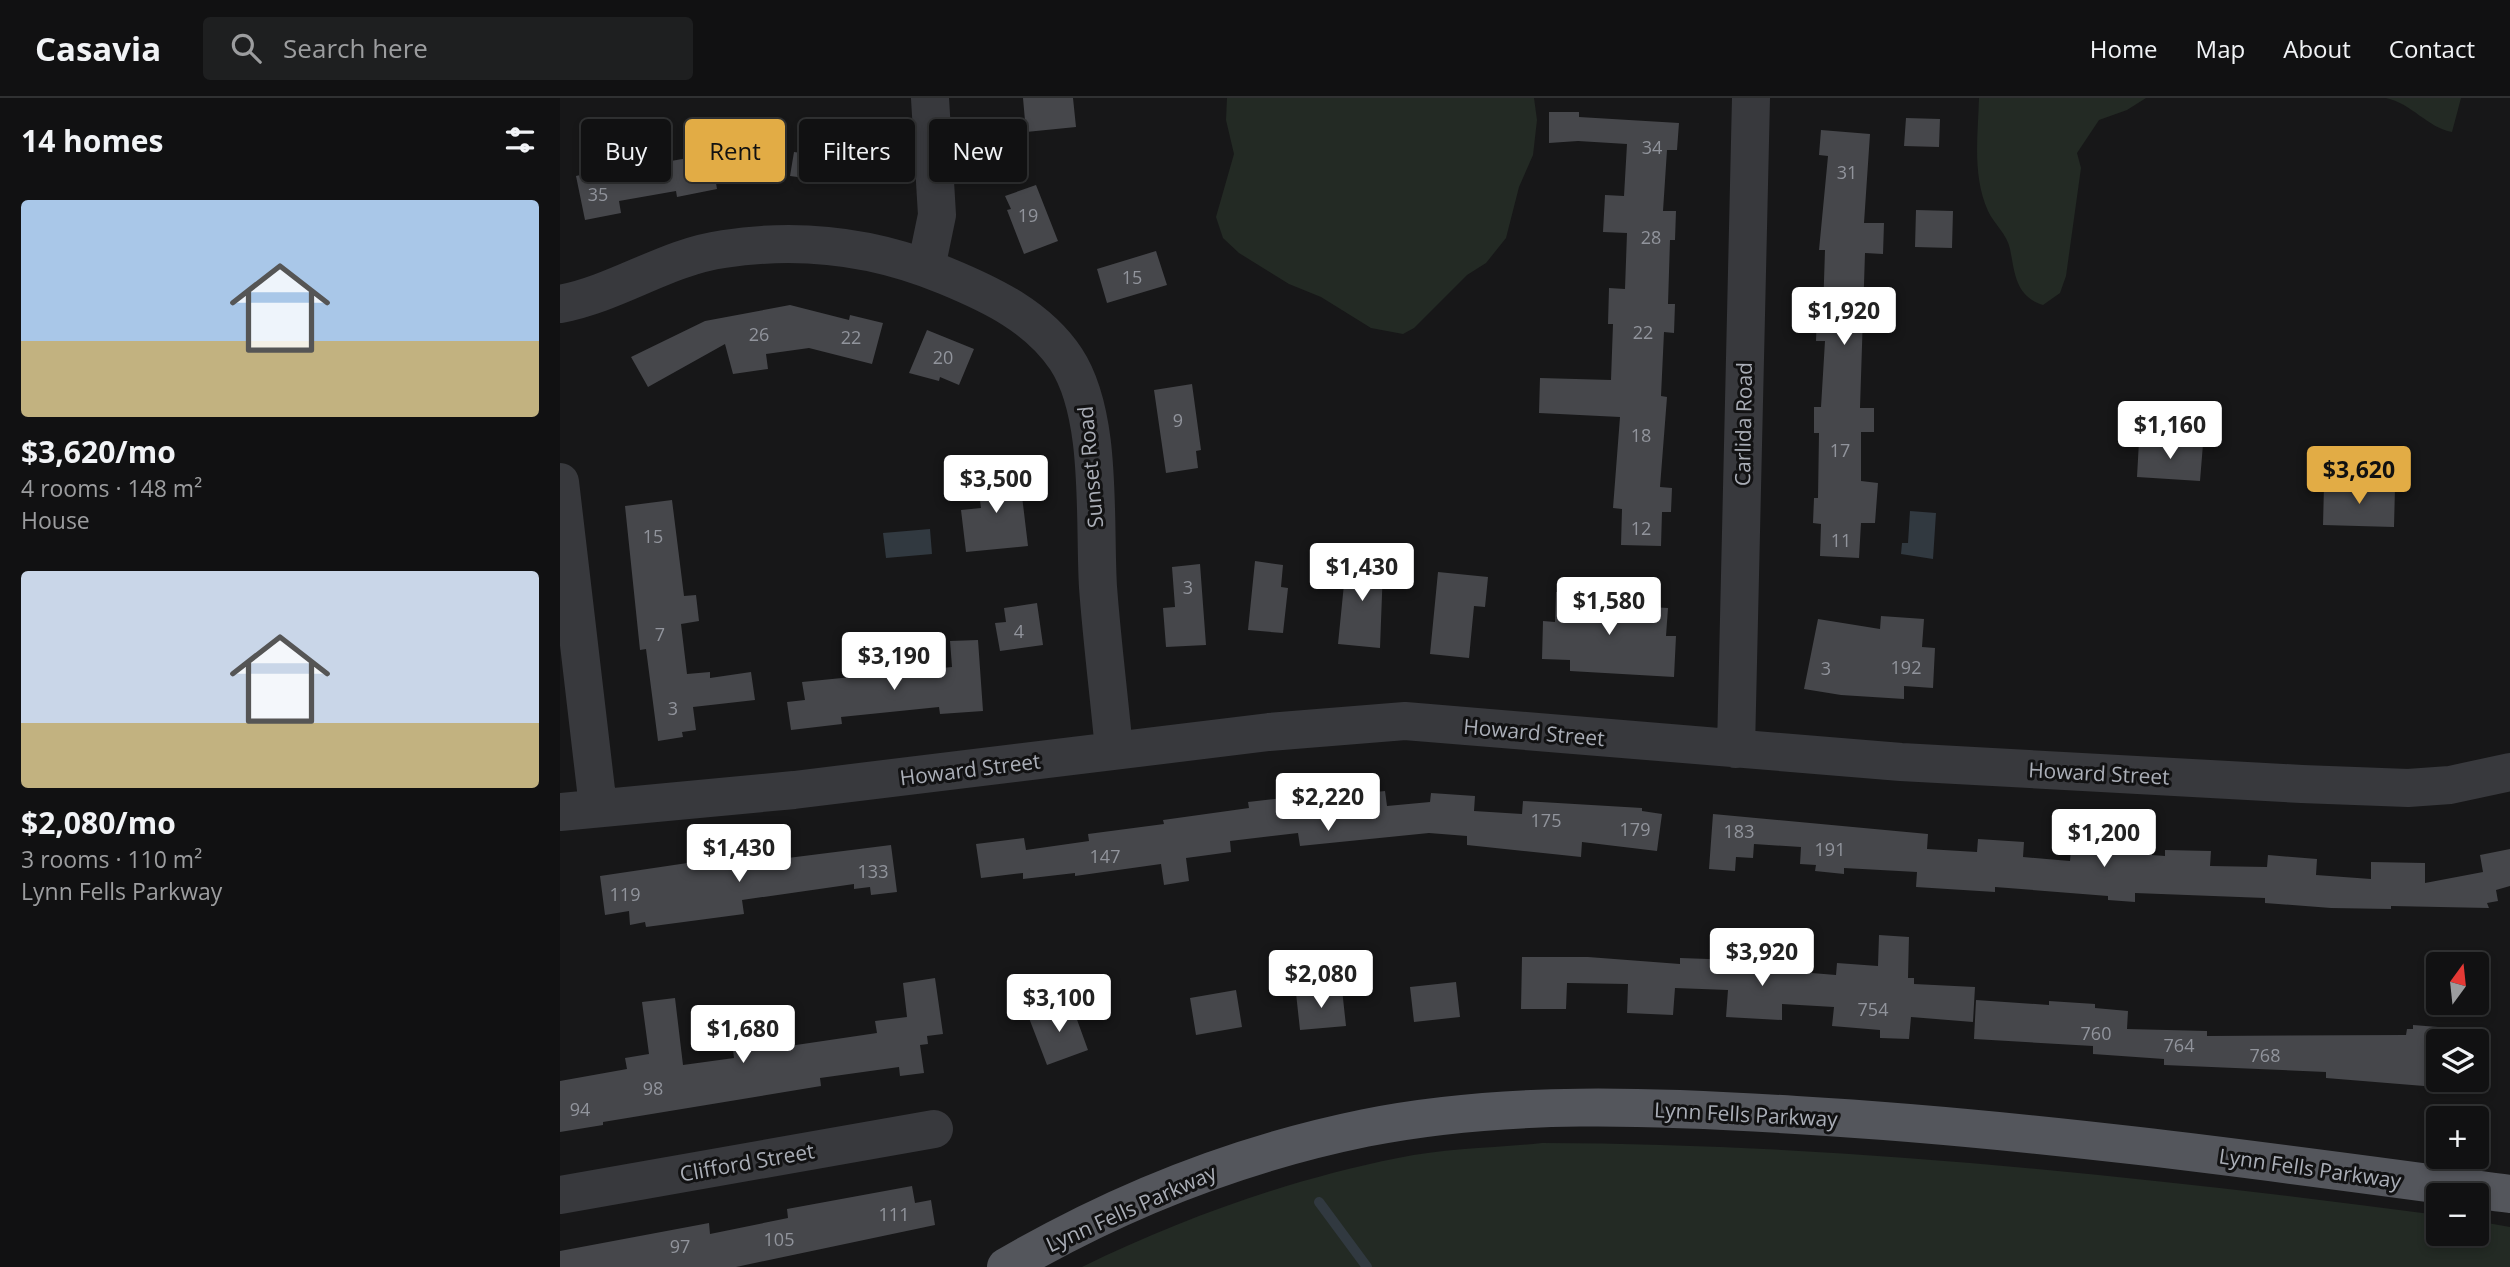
<!DOCTYPE html>
<html lang="en">
<head>
<meta charset="utf-8">
<style>
	body { margin:0; font-family:"Open Sans",sans-serif; background:#1e1f20; color:#f1f3f6; height:100vh; display:flex; flex-direction:column; font-size:26px; white-space:nowrap }
	* { box-sizing:border-box; margin:0 }
	p { font-size:23px; color:#9c9d9f }
	.icon { flex:none; width:38px; height:38px; fill:none; stroke:currentColor; stroke-width:2; stroke-linecap:round; stroke-linejoin:round }
	.map { position:relative; flex:1; overflow:hidden }
	.sheet { display:flex; flex-direction:column; background:#111112; width:560px }
	.sheet>* { flex:none }
	.banner { position:absolute; left:21px; top:21px; width:665px; height:63px; display:flex; gap:14px }
	.needle { width:46px; rotate:15deg }
	.tools { position:absolute; left:1866px; top:854px; display:grid; gap:14px }
	.tools a { display:grid; place-items:center; width:63px; height:63px; border-radius:7px; background:#111112; box-shadow:0 4px 10px #0003,0 0 0 2px #303132; font-size:35px }
	.price { position:absolute; translate:-50% -60px; padding:0 16px; border-radius:7px; background:#fff; color:#222; font-size:23px; line-height:46px; filter:drop-shadow(0 2px 4px #0008) }
	.price::after { content:''; position:absolute; left:50%; top:42px; width:21px; height:16px; margin-left:-10px; background:inherit; clip-path:polygon(0 0,100% 0,50% 100%) }
	.price.active { background:#e2ac45; color:#111 }
	ul { padding:0; list-style:none }
	li { display:grid; align-content:center; gap:14px; height:371px; padding:0 21px }
	li span { display:grid; place-items:center; height:217px; border-radius:7px; color:#555 }
	li>.icon { margin-inline-start:auto }
	span .icon { width:126px; height:126px; fill:#fffc; stroke-width:1 }
	li b { font-size:30px }
	h2 { display:flex; justify-content:space-between; align-items:center; height:84px; padding:0 21px; font-size:30px }
	.chip { padding:0 24px; border-radius:7px; background:#111112; box-shadow:0 4px 10px #0003,0 0 0 2px #303132; font-size:24px; line-height:63px }
	.chip.active { background:#e2ac45; color:#111 }
	header { display:flex; align-items:center; gap:42px; box-sizing:border-box; height:98px; padding:0 35px; background:#111112; border-bottom:2px solid #303132 }
	header strong { font-size:33px }
	nav { display:flex; gap:38px; margin-inline-start:auto; font-size:24px }
	.search { width:490px; height:63px; background:#1e1f20; display:flex; align-items:center; gap:18px; box-sizing:border-box; padding:0 24px; border-radius:7px; color:#9c9d9f; font-size:26px }
	main { display:flex; flex:1; min-height:0 }
	.map>svg:first-child { display:block }
	.green { fill:#232a24 }
	.water { fill:#313940 }
	.lines { fill:none; stroke-linecap:round; stroke-linejoin:round }
	.stream { stroke:#313940; stroke-width:10 }
	.building { fill:#46474b }
	.minor { stroke:#38393d; stroke-width:38 }
	.major { stroke:#54565c; stroke-width:38 }
	.labels { text-anchor:middle; dominant-baseline:central; stroke-width:6; stroke-linejoin:round; paint-order:stroke }
	.number-label { font-size:18px; fill:#91949c }
	.street-label { font-size:21px; fill:#aaaeb7; stroke:#121213 }
</style>
</head>
<body>
<header>
<strong>Casavia</strong>
<div class="search"><svg class="icon" aria-label="search" viewBox="0 0 24 24"><circle cx="10" cy="10" r="6"/><path d="M15 15l6 6"/></svg>Search here</div>
<nav><a>Home</a><a>Map</a><a>About</a><a>Contact</a></nav>
</header>
<main>
<section class="sheet">
<h2>14 homes<svg class="icon" aria-label="filters" viewBox="0 0 24 24"><path d="M4 7h16M4 17h16"/><circle cx="9" cy="7" r="2"/><circle cx="15" cy="17" r="2"/></svg></h2>
<ul>
<li><span style="background:linear-gradient(#a9c7e8 65%,#c2b280 0)"><svg class="icon" aria-label="home" viewBox="0 0 24 24"><path d="M3 11l9-7 9 7M6 9v11h12V9"/></svg></span><div><b>$3,620/mo</b><p>4 rooms · 148 m²</p><p>House</p></div></li>
<li><span style="background:linear-gradient(#c9d6e8 70%,#c2b280 0)"><svg class="icon" aria-label="home" viewBox="0 0 24 24"><path d="M3 11l9-7 9 7M6 9v11h12V9"/></svg></span><div><b>$2,080/mo</b><p>3 rooms · 110 m²</p><p>Lynn Fells Parkway</p></div></li>
</ul>
</section>
<div class="map">
<svg width="1950" height="1169" viewBox="0 0 1950 1169">
	<rect width="100%" height="100%" fill="#171718"/>
	<path class="green" d="M667 0H974L977 22 973 57 959 89 946 140 926 165 907 177 854 230 843 236 811 230 761 199 729 186 679 155 663 140 656 119 674 56 666 22Z
		M1419 0H1586L1567 12 1539 22 1517 55 1521 70 1506 178 1500 195 1483 207C1455 198 1455 175 1450 151 1447 136 1434 126 1428 113 1412 77 1418 38 1419 0Z
		M1826 0H1901L1892 34C1868 30 1851 5 1826 0Z
		M982 1045C1282 1046 1580 1078 1878 1117V1136H1916V1123L1950 1129V1169H522C623 1120 728 1082 838 1060 885 1050 934 1050 982 1045Z"/>
	<path class="water" d="M1350 413 1376 415 1373 461 1341 456 1342 445H1348Z
		M370 431 372 456 326 460 323 435Z"/>
	<g class="lines">
		<path class="stream" d="M759 1104 807 1169"/>
	</g>
	<path class="building" d="M463 0H513L516 29 466 34Z
		M989 14H1019V19L1119 25 1117 52H1107L1103 113H1116L1115 142H1110L1108 206H1115L1114 235 1104 234 1101 298 1107 299 1100 389 1112 390 1111 414H1102L1101 448 1061 447 1062 411 1053 410 1060 319 979 315 980 280 1051 282 1053 226H1048L1049 190 1065 191 1067 135 1043 134 1045 97 1064 98 1067 46 1018 43 989 45Z
		M1346 20 1380 21 1379 49 1344 48Z
		M1261 32 1310 36 1304 125H1324L1323 156 1305 155 1300 310H1314V334H1301V383L1318 385 1315 425H1301L1299 460 1260 458 1261 426 1253 425 1254 400H1258L1259 335H1254V309H1261L1265 243H1256L1257 214H1263L1265 152H1259L1268 58 1259 57Z
		M251 45 302 52 298 78 284 76 283 85 230 78 234 54 249 56Z
		M59 48 65 71 151 56 157 91 117 99 116 93 59 103 61 115 25 122 16 78 33 74 29 54Z
		M476 87 498 143 464 156 447 112 451 111 445 98Z
		M1356 112 1393 113 1392 150 1355 149Z
		M596 153 607 187 547 205 537 171Z
		M230 207 289 222 290 217 323 225 312 266 249 250 206 256 208 271 173 276 165 246 88 289 71 259 145 223Z
		M367 232 414 251 399 287 380 279 379 283 349 275Z
		M632 286 641 352 636 353 638 370 606 375 594 292Z
		M1579 343 1643 346 1640 383 1577 379Z
		M459 373 468 448 406 454 401 412 421 410 417 378Z
		M1764 387 1835 389 1834 429 1763 427Z
		M112 402 124 498 136 497 139 523 121 526 127 576 150 574V580L191 574 195 602 133 609 136 632 122 634 123 639 98 643 86 551 80 552 65 408Z
		M787 456 818 460 817 470H823L820 550 778 546Z
		M695 463 723 467 721 489 728 490 723 535 688 532Z
		M640 466 646 547 606 549 603 510 615 509 612 469Z
		M878 474 928 479 925 509 914 508 909 560 870 556Z
		M996 494H1039V506L1108 510 1106 538H1116L1114 579 1010 573V562L982 561 983 523 995 524Z
		M477 505 483 547 440 553 435 525 446 524 444 510Z
		M1321 518 1364 521 1362 549 1375 550 1373 590 1344 588V601L1281 597 1244 591 1258 521 1320 531Z
		M418 542 423 613 380 616 379 609 281 619 282 626 231 632 227 604 245 602 242 584 392 569 390 543Z
		M825 693 827 708 870 704 871 695 915 698 914 713 962 716 963 703 1082 710V713L1102 716 1097 753 1022 744 1021 759 907 747V738L869 735 740 748 738 735 670 743 671 754 626 760 629 783 604 787 601 766 515 778V775L463 781V775L421 780 416 746 464 740 466 752 529 743 528 736 604 726 603 722 689 710 688 704 733 699V703Z
		M1153 716 1368 736 1367 751 1417 754 1418 741 1464 744 1463 759 1510 763 1511 751 1605 758V752L1651 753 1650 768 1707 769 1708 757 1757 761 1756 777 1811 781V764L1865 765V785L1923 774 1920 757 1950 751V788L1936 792 1938 803 1927 805 1929 810 1831 808V811L1771 810 1705 805V800L1575 795V804L1548 802V798L1435 789V794L1356 789 1357 774 1284 770V776L1255 773 1256 767 1240 766 1241 749 1194 746 1193 760 1176 759 1175 773 1149 771Z
		M331 747 337 794 311 797 310 789 294 791V786L182 802 184 816 86 829 85 824 70 827 69 813 45 817 40 778 161 760 163 768Z
		M1319 837 1349 839 1348 880H1354V886L1415 889 1413 924 1351 919 1349 941 1320 940V932L1272 928 1274 909 1222 906V922L1166 919 1168 892 1115 890 1113 917 1067 915 1068 886 1007 885 1006 911H961L962 859H1028L1120 866V860L1204 863 1203 871 1276 877 1277 865 1318 868Z
		M375 880 383 936 367 938 368 946 360 947 364 975 340 978 339 969 260 980 261 988 43 1024V1027L0 1034V983L67 971 65 960 89 956 82 904 115 900 123 967 174 960 172 943 207 938 209 951 317 935 315 923 347 919 343 885Z
		M896 884 900 919 854 924 850 889Z
		M782 891 786 928 740 932 736 895Z
		M676 892 682 929 636 937 630 900Z
		M1416 902 1489 907V903L1535 906V910L1568 913 1567 931 1647 933V938L1846 937 1847 931H1853V927L1878 929V938L1917 941 1916 951V943H1878V982H1914L1913 992 1766 980V974L1604 967V961L1533 956V948L1414 941Z
		M511 905 528 952 487 967 469 920Z
		M352 1088 355 1105 371 1102 375 1127 176 1169H0V1153L149 1125 150 1136 228 1120 227 1111Z"/>
	<g class="lines">
		<path class="minor" d="M366 170 377 117 370 0
			M0 206C58 195 106 159 164 151 242 139 314 148 386 178 432 197 478 219 506 261 543 317 534 422 538 489 542 543 549 598 554 652
			M0 384 38 709
			M1176 651 1191 0
			M0 714 234 692 709 634 845 623 1341 664 1742 686 1848 690 1890 687 1950 674
			M0 1097 374 1031"/>
		<path class="major" d="M446 1169C557 1104 678 1056 805 1030 946 1002 1093 1008 1236 1017 1475 1031 1713 1064 1950 1096"/>
	</g>
	<g class="labels">
		<g class="number-label">
			<text x="1092" y="49">34</text>
			<text x="1287" y="74">31</text>
			<text x="38" y="96">35</text>
			<text x="468" y="117">19</text>
			<text x="1091" y="139">28</text>
			<text x="572" y="179">15</text>
			<text x="1083" y="234">22</text>
			<text x="199" y="236">26</text>
			<text x="291" y="239">22</text>
			<text x="383" y="259">20</text>
			<text x="618" y="322">9</text>
			<text x="1081" y="337">18</text>
			<text x="1280" y="352">17</text>
			<text x="1081" y="430">12</text>
			<text x="93" y="438">15</text>
			<text x="1281" y="442">11</text>
			<text x="628" y="489">3</text>
			<text x="459" y="533">4</text>
			<text x="100" y="536">7</text>
			<text x="1346" y="569">192</text>
			<text x="1266" y="570">3</text>
			<text x="113" y="610">3</text>
			<text x="986" y="722">175</text>
			<text x="1075" y="731">179</text>
			<text x="1179" y="733">183</text>
			<text x="1270" y="751">191</text>
			<text x="545" y="758">147</text>
			<text x="313" y="773">133</text>
			<text x="65" y="796">119</text>
			<text x="1313" y="911">754</text>
			<text x="1536" y="935">760</text>
			<text x="1619" y="947">764</text>
			<text x="1705" y="957">768</text>
			<text x="93" y="990">98</text>
			<text x="20" y="1011">94</text>
			<text x="334" y="1116">111</text>
			<text x="219" y="1141">105</text>
			<text x="120" y="1148">97</text>
		</g>
		<g class="street-label">
			<text transform="translate(1183 326) rotate(-89)">Carlida Road</text>
			<text transform="translate(530 369) rotate(-95)">Sunset Road</text>
			<text transform="translate(974 634) rotate(5)">Howard Street</text>
			<text transform="translate(410 671) rotate(-7)">Howard Street</text>
			<text transform="translate(1539 675) rotate(3)">Howard Street</text>
			<text transform="translate(1186 1016) rotate(3)">Lynn Fells Parkway</text>
			<text transform="translate(187 1064) rotate(-10)">Clifford Street</text>
			<text transform="translate(1750 1070) rotate(8)">Lynn Fells Parkway</text>
			<text transform="translate(571 1110) rotate(-24)">Lynn Fells Parkway</text>
		</g>
	</g>
</svg>
<div class="tools">
<a><svg class="needle" viewBox="-14 -14 28 28"><path d="M0-13l5 13h-10z" fill="#e53935"/><path d="M0 13l5-13h-10z" fill="#9c9d9f"/></svg></a>
<a><svg class="icon" aria-label="layers" viewBox="0 0 24 24"><path d="M12 4l9 5-9 5-9-5zM3 14l9 5 9-5"/></svg></a>
<a>+</a>
<a>−</a>
</div>
<b class="price" style="left:1284px;top:249px">$1,920</b>
<b class="price" style="left:1610px;top:363px">$1,160</b>
<b class="price active" style="left:1799px;top:408px">$3,620</b>
<b class="price" style="left:436px;top:417px">$3,500</b>
<b class="price" style="left:802px;top:505px">$1,430</b>
<b class="price" style="left:1049px;top:539px">$1,580</b>
<b class="price" style="left:334px;top:594px">$3,190</b>
<b class="price" style="left:768px;top:735px">$2,220</b>
<b class="price" style="left:1544px;top:771px">$1,200</b>
<b class="price" style="left:179px;top:786px">$1,430</b>
<b class="price" style="left:1202px;top:890px">$3,920</b>
<b class="price" style="left:761px;top:912px">$2,080</b>
<b class="price" style="left:499px;top:936px">$3,100</b>
<b class="price" style="left:183px;top:967px">$1,680</b>
<div class="banner">
<a class="chip">Buy</a>
<a class="chip active">Rent</a>
<a class="chip">Filters</a>
<a class="chip">New</a>
</div>
</div>
</main>
</body>
</html>
